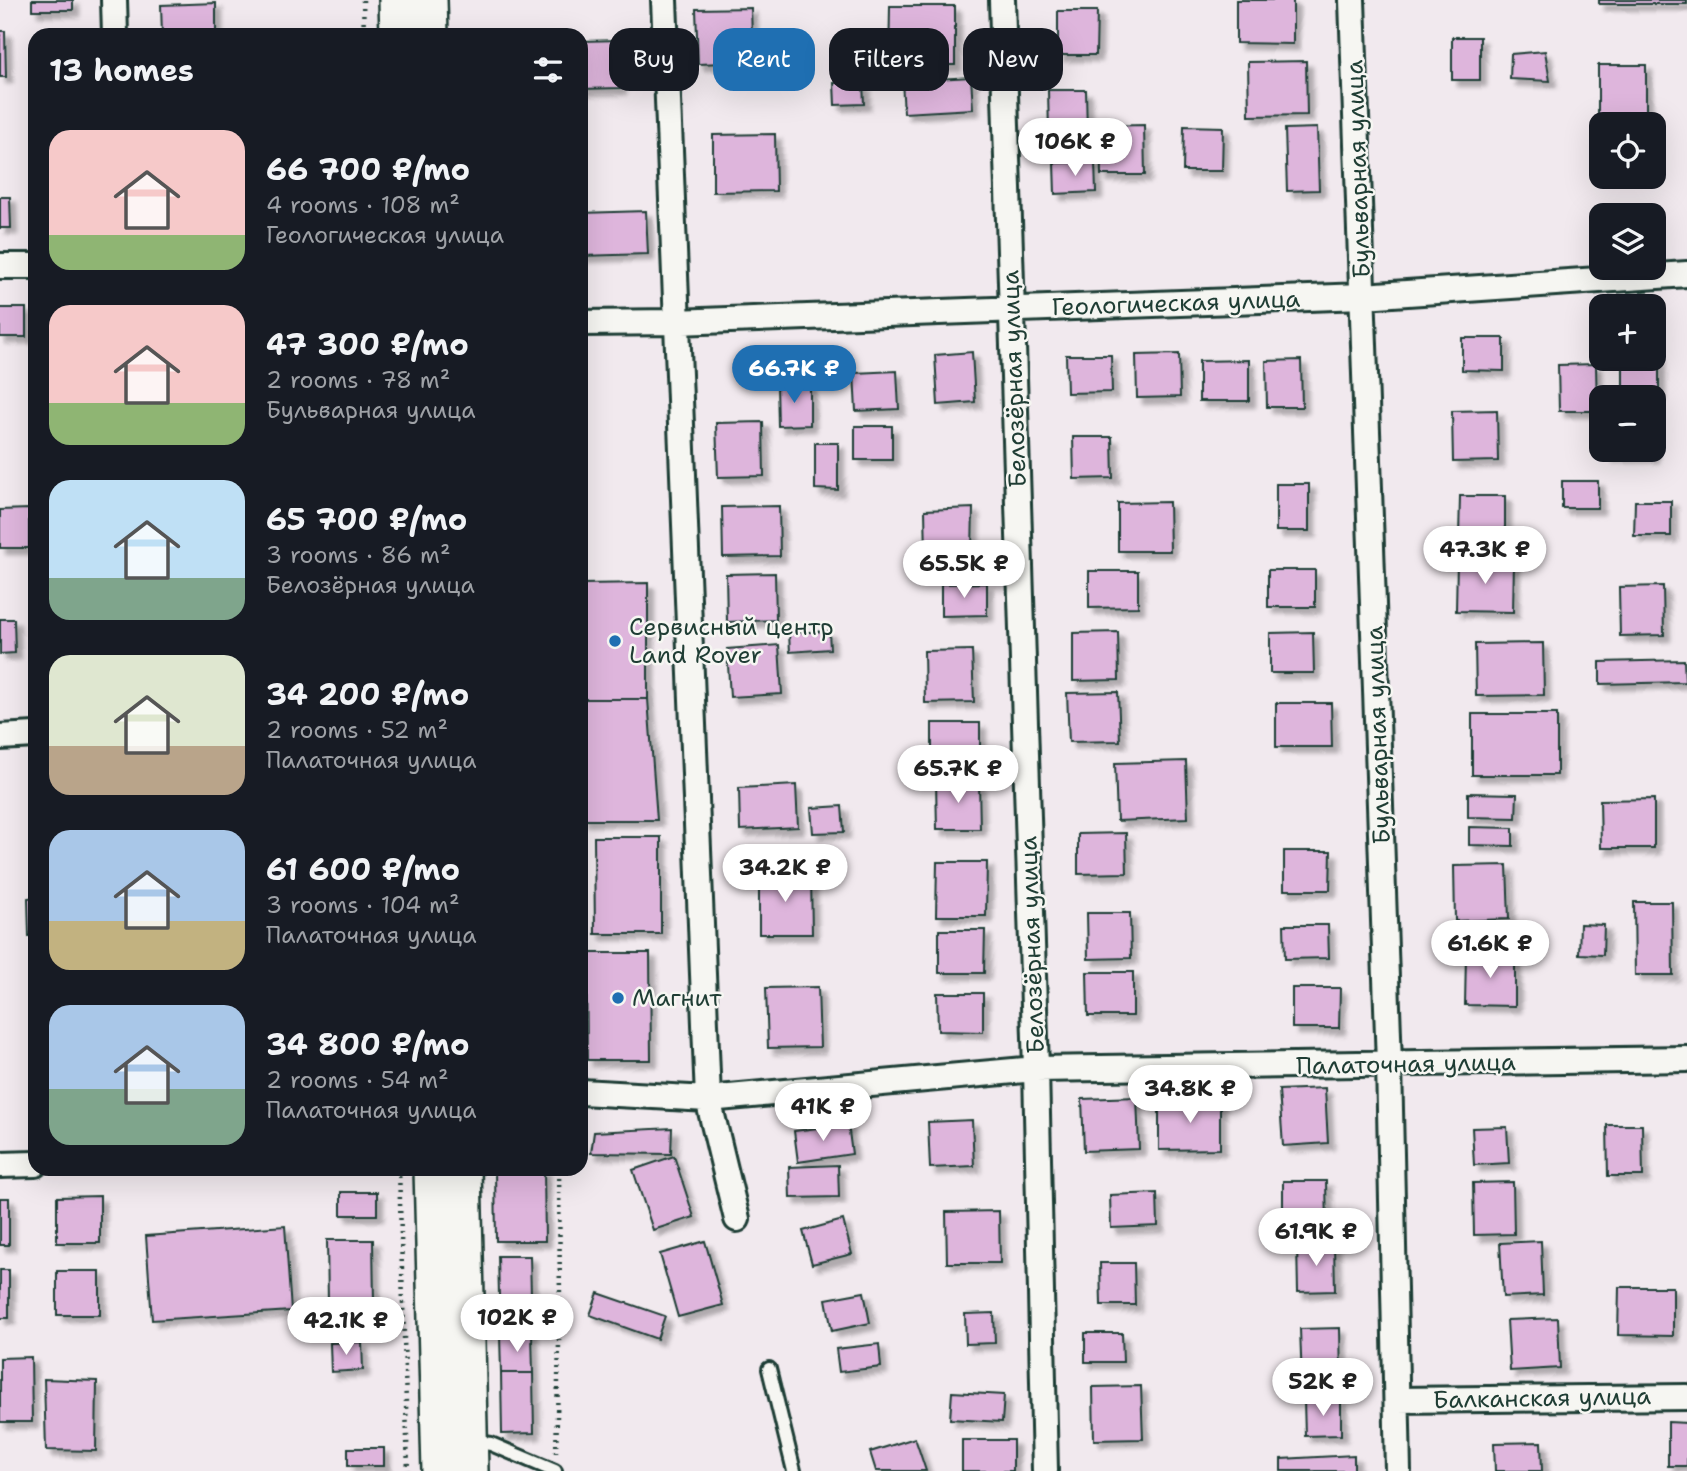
<!DOCTYPE html>
<html lang="en">
<head>
<meta charset="utf-8">
<style>
	body { margin:0; font-family:"Shantell Sans",sans-serif; background:#20242c; color:#f1f3f6; height:100vh; display:flex; flex-direction:column; font-size:26px; white-space:nowrap }
	* { box-sizing:border-box; margin:0 }
	p { font-size:23px; color:#9ea1a6 }
	.icon { flex:none; width:38px; height:38px; fill:none; stroke:currentColor; stroke-width:2; stroke-linecap:round; stroke-linejoin:round }
	.map { position:relative; flex:1; overflow:hidden }
	.panel { position:absolute; left:28px; top:28px; width:560px; height:1148px; display:flex; flex-direction:column; background:#171b24; border-radius:21px; box-shadow:0 7px 28px #0002 }
	.panel>* { flex:none }
	.top-card { position:absolute; left:609px; top:28px; width:665px; height:63px; display:flex; gap:14px }
	.controls { position:absolute; left:1589px; top:112px; display:grid; gap:14px }
	.controls a { display:grid; place-items:center; width:77px; height:77px; border-radius:14px; background:#171b24; box-shadow:0 7px 28px #0002; font-size:35px }
	.price { position:absolute; translate:-50% -60px; padding:0 16px; border-radius:24px; background:#fff; color:#222; font-size:23px; line-height:46px; filter:drop-shadow(0 2px 4px #0008) }
	.price::after { content:''; position:absolute; left:50%; top:42px; width:21px; height:16px; margin-left:-10px; background:inherit; clip-path:polygon(0 0,100% 0,50% 100%) }
	.price.current { background:#1f6fb2; color:#fff }
	ul { padding:0; list-style:none }
	li { display:flex; align-items:center; gap:21px; height:175px; padding:0 21px }
	li span { display:grid; place-items:center; flex:none; width:196px; height:140px; border-radius:21px; color:#555 }
	li>.icon { margin-inline-start:auto }
	span .icon { width:84px; height:84px; fill:#fffc; stroke-width:1 }
	li b { font-size:30px }
	h2 { display:flex; justify-content:space-between; align-items:center; height:84px; padding:0 21px; font-size:30px }
	.chip { padding:0 24px; border-radius:21px; background:#171b24; box-shadow:0 7px 28px #0002; font-size:24px; line-height:63px }
	.chip.current { background:#1f6fb2; color:#fff }
	.map>svg:first-child { display:block }
	.building { fill:#deb5dc; stroke:#1f3d34; stroke-width:2; filter:url(#shadow) }
	.lines { fill:none; stroke-linecap:round; stroke-linejoin:round }
	.service-casing { stroke:#1f3d34; stroke-width:18 }
	.minor-casing { stroke:#1f3d34; stroke-width:30 }
	.secondary-casing { stroke:#1f3d34; stroke-width:40 }
	.path { stroke:#1f3d34; stroke-width:4.5; stroke-dasharray:2 5; stroke-linecap:butt }
	.service { stroke:#f6f6f2; stroke-width:12 }
	.minor { stroke:#f6f6f2; stroke-width:24 }
	.secondary { stroke:#f6f6f2; stroke-width:35 }
	.poi-dot { fill:#1f6fb2; stroke:#f6f6f2; stroke-width:2.5 }
	.labels { text-anchor:middle; dominant-baseline:central; stroke-width:5; stroke-linejoin:round; paint-order:stroke }
	.street-label { font-size:24px; fill:#1f3d34; stroke:#f6f6f2 }
	.poi-label { font-size:24px; fill:#1f3d34; stroke:#f6f6f2; text-anchor:start }
</style>
</head>
<body>
<div class="map">
<svg width="1687" height="1471" viewBox="0 0 1687 1471">
	<defs>
		<filter id="shadow"><feDropShadow dx="6" dy="6" stdDeviation="2" flood-color="#0004"/></filter>
	</defs>
	<rect width="100%" height="100%" fill="#f1e9ee"/>
	<filter id="ink" filterUnits="userSpaceOnUse"><feTurbulence type="fractalNoise" baseFrequency=".0143" numOctaves="2"/><feDisplacementMap in="SourceGraphic" scale="14" xChannelSelector="R" yChannelSelector="G"/><feConvolveMatrix kernelMatrix="1 2 1 2 8 2 1 2 1" color-interpolation-filters="sRGB"/></filter>
	<g filter="url(#ink)">
		<path class="building" d="M32 0H73V10H32Z
			M1236 0H1293V44L1236 43Z
			M1599 0H1687V4H1599Z
			M216 3V35H162L161 5Z
			M890 6H955V65H889Z
			M751 8 753 62 698 64 696 9Z
			M1058 11H1097L1096 55H1058Z
			M0 31H5L6 77H0Z
			M1452 37H1480V80H1452Z
			M619 40 620 88 581 89V41Z
			M1545 51 1550 81 1510 79 1511 54Z
			M1306 61 1307 115 1249 116 1248 62Z
			M1598 65H1646V117H1598Z
			M971 77 973 109 904 113 902 81Z
			M863 82 864 104 835 105 834 83Z
			M1048 90H1086L1087 133H1049Z
			M1144 125 1145 175H1101L1100 126Z
			M1184 126 1223 127 1222 171H1183Z
			M1317 128 1319 190 1287 191 1285 129Z
			M775 134 776 191 713 192V135Z
			M1095 162 1096 192 1055 194 1054 163Z
			M0 197H10L11 228H0Z
			M646 211 648 254 581 256V213Z
			M0 308H26V337H0Z
			M1462 338H1504V371L1462 370Z
			M972 352 975 402 938 405 935 355Z
			M1179 354 1180 397 1137 398 1136 355Z
			M1654 354H1659V394H1623V359H1654Z
			M1066 355H1111L1112 392 1067 393Z
			M1249 360V401H1199V361Z
			M1301 360 1302 407H1267L1266 361Z
			M1596 364 1597 411H1559L1558 365Z
			M897 371 899 409 856 411 854 373Z
			M777 384H810V425L778 426Z
			M1497 410 1498 461 1453 462 1452 411Z
			M763 422 764 476 718 477 716 423Z
			M855 426H892V460H855Z
			M1073 437H1112L1113 478 1074 479Z
			M815 443H838V490L815 489Z
			M1607 450H1653V456H1607Z
			M1562 481H1598V508H1562Z
			M1276 484H1309V531H1276Z
			M1460 496H1505V537H1459Z
			M1635 501H1671V536H1634Z
			M1169 502 1170 551H1118V503Z
			M779 506 780 556 723 557 722 507Z
			M973 508 972 551 926 554 925 510Z
			M29 509V548H0V510Z
			M1457 560 1514 561 1513 612 1456 611Z
			M1268 570H1315V607H1268Z
			M1089 571H1138V607L1089 608Z
			M775 573 776 620 727 622 726 574Z
			M648 583V699H581V584Z
			M987 583V615L941 616V584Z
			M1663 586 1664 635 1620 636 1619 587Z
			M0 619H14L15 653 0 654Z
			M829 631 830 649 790 652 789 633Z
			M1118 632 1119 680 1073 681V633Z
			M1313 632 1314 673H1270V633Z
			M1543 643 1544 695 1476 696 1475 644Z
			M779 645 782 694 730 697 727 649Z
			M972 650 974 702 925 703 924 651Z
			M1684 660 1685 682 1600 684V662Z
			M1118 692 1120 741 1069 742 1067 693Z
			M581 699H648L657 820H582Z
			M1276 703H1331L1332 747H1276Z
			M1472 714H1557V775H1472Z
			M932 723H980V765L932 766Z
			M1186 761 1188 818 1117 821 1115 763Z
			M936 782H979L980 829H937Z
			M796 785 798 827 740 830 739 788Z
			M1468 793 1517 794 1516 818 1468 817Z
			M31 797H35V851H30Z
			M1654 799V848H1601L1600 800Z
			M842 806 844 832 813 833 811 808Z
			M1469 827 1513 828V846L1469 845Z
			M1126 833 1127 873 1078 874V834Z
			M594 837H661V934H595Z
			M1284 851H1331L1330 890H1284Z
			M937 862H987L986 916H936Z
			M1507 865 1509 919 1455 921 1454 866Z
			M759 874H811L812 934H759Z
			M35 897V936H29L28 898Z
			M1634 902H1672L1673 975H1635Z
			M1087 913H1130L1131 958 1088 959Z
			M1580 924 1604 925 1603 955 1579 954Z
			M1284 925H1328L1329 958 1285 959Z
			M939 930H985L984 973H939Z
			M586 953H650L651 1060H587Z
			M1466 954 1515 955V1006L1465 1005Z
			M1087 972H1133V1016H1088Z
			M818 987 820 1047 768 1048 766 988Z
			M1292 988H1340L1339 1028H1292Z
			M937 993H983V1032L938 1031Z
			M1325 1088 1328 1143 1283 1146 1279 1090Z
			M1137 1097 1139 1149 1084 1151 1082 1099Z
			M1220 1100V1149L1159 1150V1101Z
			M972 1120 974 1166 930 1168 928 1122Z
			M848 1124 852 1154 798 1162 794 1131Z
			M1607 1125H1642L1643 1176H1608Z
			M1507 1127 1509 1163 1474 1165 1472 1128Z
			M672 1128 671 1154 591 1153 594 1132Z
			M674 1156 694 1217 653 1230 633 1170Z
			M838 1165 839 1197 790 1198 789 1167Z
			M495 1169H544L545 1241H496Z
			M1283 1181H1326L1327 1226 1283 1227Z
			M1513 1182 1514 1234 1474 1235 1473 1183Z
			M341 1192H377V1215H341Z
			M1157 1193 1158 1226 1111 1228 1110 1195Z
			M100 1196V1243H57V1197Z
			M0 1198H9V1245H0Z
			M999 1211 1000 1263H947L946 1212Z
			M843 1220 852 1254 812 1264 803 1231Z
			M285 1226 291 1311 152 1320 146 1236Z
			M327 1240H373L374 1302H328Z
			M705 1241 723 1305 678 1317 660 1254Z
			M1541 1241 1543 1295 1503 1297 1500 1243Z
			M1334 1243 1335 1291 1298 1292 1297 1244Z
			M498 1256H530L532 1334 500 1335Z
			M1100 1263H1134L1135 1305H1101Z
			M0 1270H9V1318H0Z
			M57 1271H100V1315H57Z
			M1619 1287H1673V1336L1618 1335Z
			M864 1292 870 1323 832 1331 826 1299Z
			M598 1293 665 1316 657 1339 590 1315Z
			M994 1313 995 1343 966 1344 965 1314Z
			M1558 1318 1560 1368 1510 1371 1507 1320Z
			M1340 1328 1341 1381 1302 1382 1300 1329Z
			M1085 1333H1122L1123 1362H1085Z
			M532 1334 533 1373H501L500 1335Z
			M362 1342 363 1370 331 1372 330 1343Z
			M879 1344 881 1367 839 1372 836 1349Z
			M31 1357 32 1422H0V1358Z
			M501 1373H533L534 1433 502 1434Z
			M44 1379 97 1381 96 1451 46 1450Z
			M1141 1386 1143 1439 1094 1440 1093 1387Z
			M952 1392 1004 1395 1002 1422 950 1419Z
			M1304 1400H1341V1435L1305 1436Z
			M1668 1422 1687 1423V1466H1668Z
			M915 1438 926 1471H876L870 1452Z
			M962 1440H1013V1471H962Z
			M1541 1442 1542 1471H1495L1494 1443Z
			M348 1448H384V1466H348Z
			M1354 1455V1471H1281V1459Z"/>
		<g class="lines">
			<defs>
				<path id="service" d="M769 1369 794 1471
					M473 1441 491 1444 555 1471"/>
				<path id="minor" d="M114 0 115 35
					M664 0 708 1099 737 1219
					M1002 0 1036 1069 1045 1471
					M1352 0 1389 1064 1398 1471
					M0 266H35
					M581 323 676 322 1363 296 1687 274
					M0 737 35 735
					M581 1092 708 1099 1036 1069 1687 1059
					M0 1165 35 1164
					M1397 1400 1687 1397"/>
				<path id="secondary" d="M397 0 398 35
					M429 0 430 35
					M432 1169 440 1471
					M463 1169 470 1471"/>
			</defs>
			<use href="#service" class="service-casing"/>
			<use href="#minor" class="minor-casing"/>
			<use href="#secondary" class="secondary-casing"/>
			<path class="path" d="M363 0 364 35
				M399 1169 408 1471
				M556 1453 560 1307 559 1169"/>
			<use href="#service" class="service"/>
			<use href="#minor" class="minor"/>
			<use href="#secondary" class="secondary"/>
		</g>
	</g>
	<g class="poi-dot">
		<circle cx="615" cy="641" r="7"/>
		<circle cx="618" cy="998" r="7"/>
	</g>
	<g class="labels">
		<g class="street-label">
			<text transform="translate(1358 169) rotate(-92)">Бульварная улица</text>
			<text transform="translate(1176 303) rotate(-2)">Геологическая улица</text>
			<text transform="translate(1014 379) rotate(-92)">Белозёрная улица</text>
			<text transform="translate(1378 735) rotate(-92)">Бульварная улица</text>
			<text transform="translate(1032 945) rotate(-92)">Белозёрная улица</text>
			<text transform="translate(1406 1064) rotate(-1)">Палаточная улица</text>
			<text transform="translate(1542 1398) rotate(-1)">Балканская улица</text>
		</g>
		<g class="poi-label">
			<text x="629" y="627">Сервисный центр<tspan x="629" dy="28">Land Rover</tspan></text>
			<text x="632" y="998">Магнит</text>
		</g>
	</g>
</svg>
<div class="controls">
<a><svg class="icon" aria-label="locate" viewBox="0 0 24 24"><circle cx="12" cy="12" r="6"/><path d="M12 2v4M12 18v4M2 12h4M18 12h4"/></svg></a>
<a><svg class="icon" aria-label="layers" viewBox="0 0 24 24"><path d="M12 4l9 5-9 5-9-5zM3 14l9 5 9-5"/></svg></a>
<a>+</a>
<a>−</a>
</div>
<b class="price" style="left:1075px;top:178px">106K ₽</b>
<b class="price current" style="left:794px;top:405px">66.7K ₽</b>
<b class="price" style="left:1485px;top:586px">47.3K ₽</b>
<b class="price" style="left:964px;top:600px">65.5K ₽</b>
<b class="price" style="left:958px;top:805px">65.7K ₽</b>
<b class="price" style="left:785px;top:904px">34.2K ₽</b>
<b class="price" style="left:1490px;top:980px">61.6K ₽</b>
<b class="price" style="left:1190px;top:1125px">34.8K ₽</b>
<b class="price" style="left:823px;top:1143px">41K ₽</b>
<b class="price" style="left:1316px;top:1268px">61.9K ₽</b>
<b class="price" style="left:517px;top:1354px">102K ₽</b>
<b class="price" style="left:346px;top:1357px">42.1K ₽</b>
<b class="price" style="left:1323px;top:1418px">52K ₽</b>
<div class="top-card">
<a class="chip">Buy</a>
<a class="chip current">Rent</a>
<a class="chip">Filters</a>
<a class="chip">New</a>
</div>
<section class="panel">
<h2>13 homes<svg class="icon" aria-label="filters" viewBox="0 0 24 24"><path d="M4 7h16M4 17h16"/><circle cx="9" cy="7" r="2"/><circle cx="15" cy="17" r="2"/></svg></h2>
<ul>
<li><span style="background:linear-gradient(#f6c9c9 75%,#8fb573 0)"><svg class="icon" aria-label="home" viewBox="0 0 24 24"><path d="M3 11l9-7 9 7M6 9v11h12V9"/></svg></span><div><b>66 700 ₽/mo</b><p>4 rooms · 108 m²</p><p>Геологическая улица</p></div></li>
<li><span style="background:linear-gradient(#f6c9c9 70%,#8fb573 0)"><svg class="icon" aria-label="home" viewBox="0 0 24 24"><path d="M3 11l9-7 9 7M6 9v11h12V9"/></svg></span><div><b>47 300 ₽/mo</b><p>2 rooms · 78 m²</p><p>Бульварная улица</p></div></li>
<li><span style="background:linear-gradient(#bfe0f5 70%,#7fa58c 0)"><svg class="icon" aria-label="home" viewBox="0 0 24 24"><path d="M3 11l9-7 9 7M6 9v11h12V9"/></svg></span><div><b>65 700 ₽/mo</b><p>3 rooms · 86 m²</p><p>Белозёрная улица</p></div></li>
<li><span style="background:linear-gradient(#dfe7d0 65%,#b9a48a 0)"><svg class="icon" aria-label="home" viewBox="0 0 24 24"><path d="M3 11l9-7 9 7M6 9v11h12V9"/></svg></span><div><b>34 200 ₽/mo</b><p>2 rooms · 52 m²</p><p>Палаточная улица</p></div></li>
<li><span style="background:linear-gradient(#a9c7e8 65%,#c2b280 0)"><svg class="icon" aria-label="home" viewBox="0 0 24 24"><path d="M3 11l9-7 9 7M6 9v11h12V9"/></svg></span><div><b>61 600 ₽/mo</b><p>3 rooms · 104 m²</p><p>Палаточная улица</p></div></li>
<li><span style="background:linear-gradient(#a9c7e8 60%,#7fa58c 0)"><svg class="icon" aria-label="home" viewBox="0 0 24 24"><path d="M3 11l9-7 9 7M6 9v11h12V9"/></svg></span><div><b>34 800 ₽/mo</b><p>2 rooms · 54 m²</p><p>Палаточная улица</p></div></li>
</ul>
</section>
</div>
</body>
</html>
